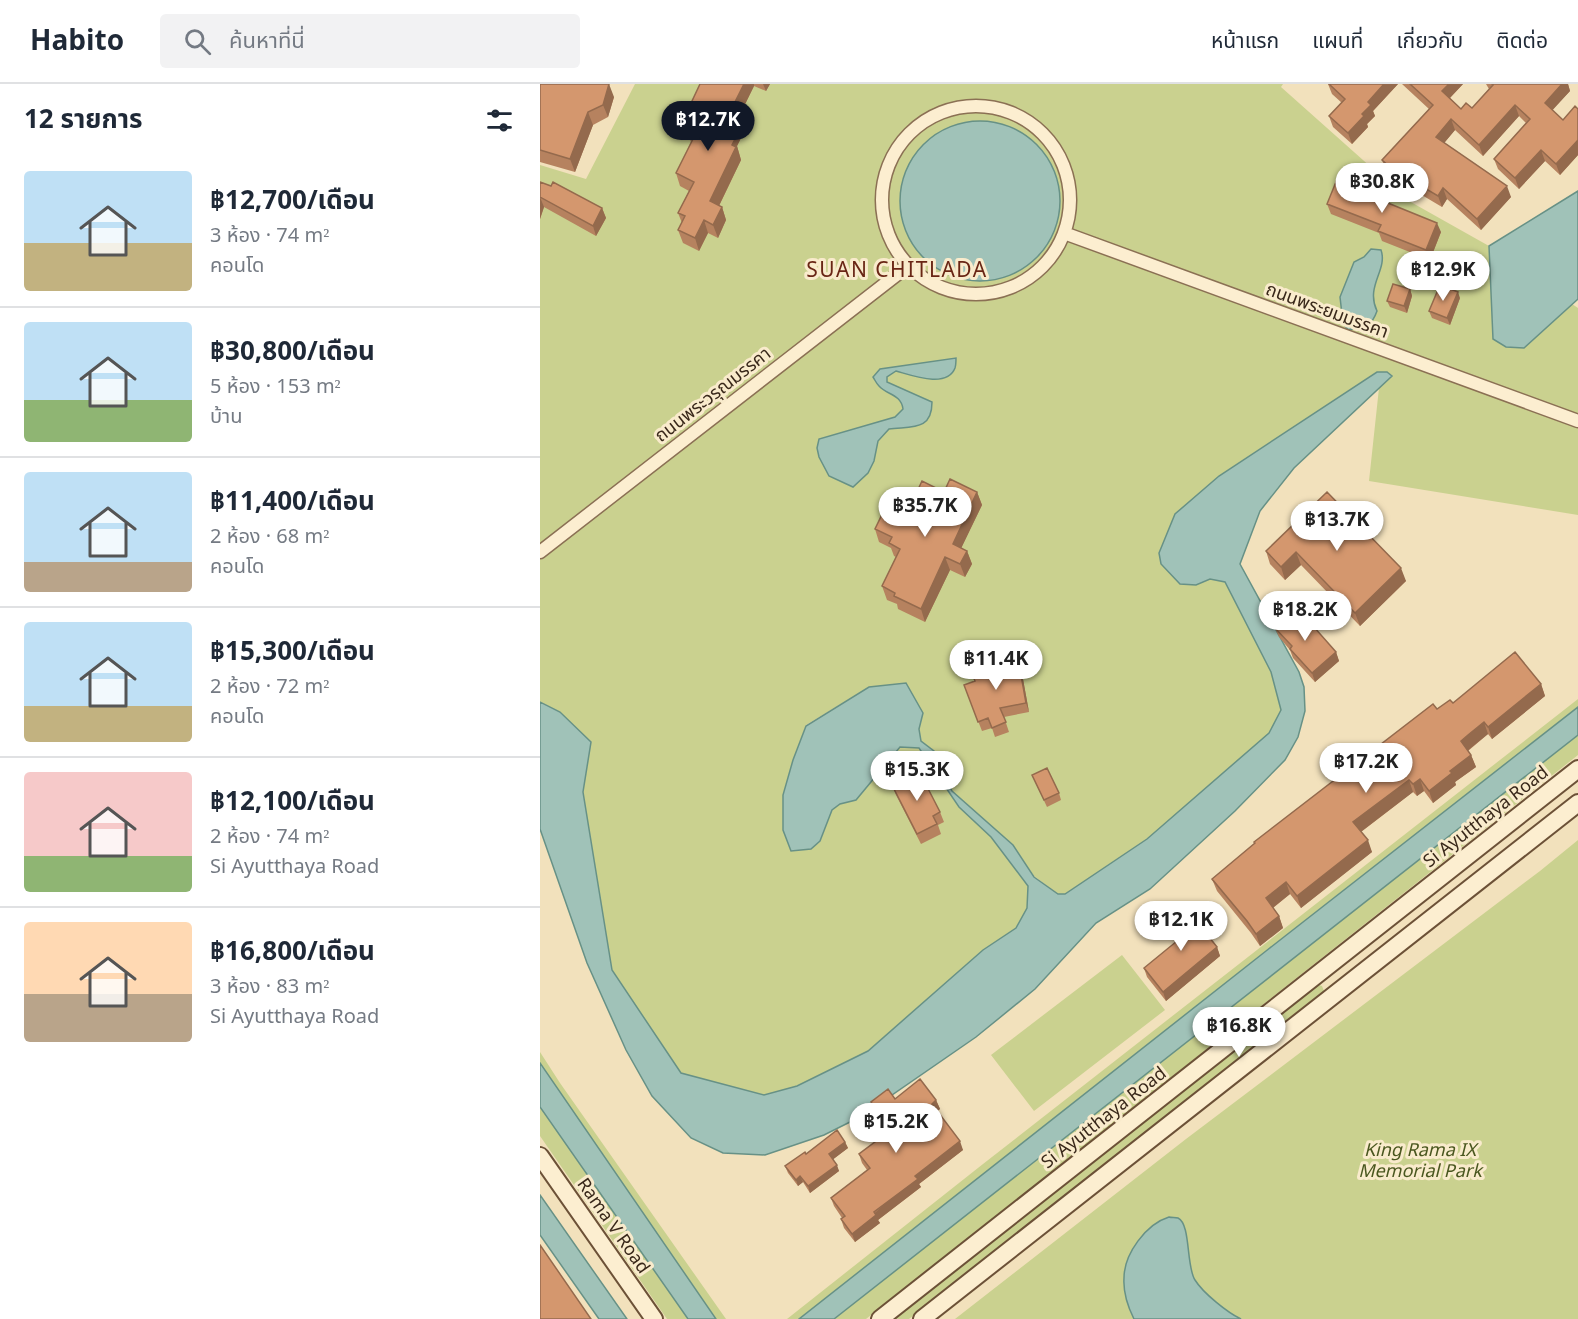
<!DOCTYPE html>
<html lang="th">
<head>
<meta charset="utf-8">
<style>
	body { margin:0; font-family:Georgia,"Noto Sans Thai",serif; background:#f2f2f3; color:#1f2937; height:100vh; display:flex; flex-direction:column; font-size:22px; white-space:nowrap }
	* { box-sizing:border-box; margin:0 }
	p { font-size:20px; color:#747a83 }
	.icon { flex:none; width:33px; height:33px; fill:none; stroke:currentColor; stroke-width:2; stroke-linecap:round; stroke-linejoin:round }
	.map { position:relative; flex:1; overflow:hidden }
	.panel { display:flex; flex-direction:column; background:#fff; width:540px }
	.panel>* { flex:none }
	.price { position:absolute; translate:-50% -51px; padding:0 14px; border-radius:21px; background:#fff; color:#222; font-size:20px; line-height:39px; filter:drop-shadow(0 2px 3px #0008) }
	.price::after { content:''; position:absolute; left:50%; top:36px; width:18px; height:14px; margin-left:-9px; background:inherit; clip-path:polygon(0 0,100% 0,50% 100%) }
	.price.current { background:#111827; color:#fff }
	ul { padding:0; list-style:none }
	li { display:flex; align-items:center; gap:18px; height:150px; padding:0 24px }
	li+li { border-top:2px solid #e0e1e3 }
	li span { display:grid; place-items:center; flex:none; width:168px; height:120px; border-radius:6px; color:#555 }
	li>.icon { margin-inline-start:auto }
	span .icon { width:72px; height:72px; fill:#fffc; stroke-width:1 }
	li b { font-size:26px }
	h2 { display:flex; justify-content:space-between; align-items:center; height:72px; padding:0 24px; font-size:26px }
	header { display:flex; align-items:center; gap:36px; box-sizing:border-box; height:84px; padding:0 30px; background:#fff; border-bottom:2px solid #e0e1e3 }
	header strong { font-size:28px }
	nav { display:flex; gap:33px; margin-inline-start:auto; font-size:21px }
	.search { width:420px; height:54px; background:#f2f2f3; display:flex; align-items:center; gap:15px; box-sizing:border-box; padding:0 21px; border-radius:6px; color:#747a83; font-size:22px }
	main { display:flex; flex:1; min-height:0 }
	.map>svg:first-child { display:block }
	.green { fill:#cad18f }
	.water { fill:#a0c2b8; stroke:#679186; stroke-width:1.5 }
	.lines { fill:none; stroke-linecap:round; stroke-linejoin:round }
	.street-casing { stroke:#8b7054; stroke-width:15 }
	.secondary-casing { stroke:#6c5137; stroke-width:20 }
	.street { stroke:#fceed0; stroke-width:12 }
	.secondary { stroke:#fceed0; stroke-width:16 }
	.wall { fill:#b6825f }
	.shaded-wall { fill:#946a4d }
	.building { fill:#d4976e; stroke:#946a4d; stroke-width:1.5 }
	.labels { text-anchor:middle; dominant-baseline:central; stroke-width:6; stroke-linejoin:round; paint-order:stroke }
	.street-label { font-size:18px; fill:#39281a; stroke:#f9ebcc }
	.park-label { font-size:18px; font-style:italic; fill:#4a571f; stroke:#f9ebcc }
	.quarter-label { font-size:21px; letter-spacing:1.5px; fill:#692615; stroke:#f9ebcc }
</style>
</head>
<body>
<header>
<strong>Habito</strong>
<div class="search"><svg class="icon" aria-label="search" viewBox="0 0 24 24"><circle cx="10" cy="10" r="6"/><path d="M15 15l6 6"/></svg>ค้นหาที่นี่</div>
<nav><a>หน้าแรก</a><a>แผนที่</a><a>เกี่ยวกับ</a><a>ติดต่อ</a></nav>
</header>
<main>
<section class="panel">
<h2>12 รายการ<svg class="icon" aria-label="filters" viewBox="0 0 24 24"><path d="M4 7h16M4 17h16"/><circle cx="9" cy="7" r="2"/><circle cx="15" cy="17" r="2"/></svg></h2>
<ul>
<li><span style="background:linear-gradient(#bfe0f5 60%,#c2b280 0)"><svg class="icon" aria-label="home" viewBox="0 0 24 24"><path d="M3 11l9-7 9 7M6 9v11h12V9"/></svg></span><div><b>฿12,700/เดือน</b><p>3 ห้อง · 74 m²</p><p>คอนโด</p></div></li>
<li><span style="background:linear-gradient(#bfe0f5 65%,#8fb573 0)"><svg class="icon" aria-label="home" viewBox="0 0 24 24"><path d="M3 11l9-7 9 7M6 9v11h12V9"/></svg></span><div><b>฿30,800/เดือน</b><p>5 ห้อง · 153 m²</p><p>บ้าน</p></div></li>
<li><span style="background:linear-gradient(#bfe0f5 75%,#b9a48a 0)"><svg class="icon" aria-label="home" viewBox="0 0 24 24"><path d="M3 11l9-7 9 7M6 9v11h12V9"/></svg></span><div><b>฿11,400/เดือน</b><p>2 ห้อง · 68 m²</p><p>คอนโด</p></div></li>
<li><span style="background:linear-gradient(#bfe0f5 70%,#c2b280 0)"><svg class="icon" aria-label="home" viewBox="0 0 24 24"><path d="M3 11l9-7 9 7M6 9v11h12V9"/></svg></span><div><b>฿15,300/เดือน</b><p>2 ห้อง · 72 m²</p><p>คอนโด</p></div></li>
<li><span style="background:linear-gradient(#f6c9c9 70%,#8fb573 0)"><svg class="icon" aria-label="home" viewBox="0 0 24 24"><path d="M3 11l9-7 9 7M6 9v11h12V9"/></svg></span><div><b>฿12,100/เดือน</b><p>2 ห้อง · 74 m²</p><p>Si Ayutthaya Road</p></div></li>
<li><span style="background:linear-gradient(#ffd9b3 60%,#b9a48a 0)"><svg class="icon" aria-label="home" viewBox="0 0 24 24"><path d="M3 11l9-7 9 7M6 9v11h12V9"/></svg></span><div><b>฿16,800/เดือน</b><p>3 ห้อง · 83 m²</p><p>Si Ayutthaya Road</p></div></li>
</ul>
</section>
<div class="map">
<svg width="1038" height="1235" viewBox="0 0 1038 1235">
	<rect width="100%" height="100%" fill="#f2e1bc"/>
	<path class="green" d="M95 0H743L741 3 869 117 949 162 953 255 984 264 1032 220 1038 224V431L829 397 839 304 851 292 847 288H837L679 392 656 501 670 495 685 498 731 588 741 626 729 649 607 755 525 810H518L494 792 473 761 412 707 394 667 381 657 379 645 383 629 329 603 266 641 253 676 243 711 271 765 280 758 292 726 300 720 316 716 360 663 379 664 419 723 451 753 488 802 487 824 476 844 443 866 328 967 257 1002 224 1011 141 989 72 886 43 708 51 658 20 628 0 618V81L46 95Z
		M1038 615V623L726 867 259 1235H247L443 1080Z
		M1038 651V671L326 1235H294Z
		M1038 756V1235H415L646 1055 1000 787Z
		M582 871 625 926 494 1027 451 971Z
		M776 900 782 902 784 907 781 909 369 1235H351Z
		M0 968 20 999 186 1235H176L0 979Z
		M0 1023 148 1235H127L0 1052Z"/>
	<path class="water" d="M360 117a80 80 0 1 1 160 0a80 80 0 1 1-160 0Z
		M1038 107V215L984 264 966 263 953 255 949 162Z
		M831 165 841 166C848 186 825 202 837 227 831 244 824 243 808 246L803 239 800 213 814 178 824 173Z
		M416 274C416 277 416 281 415 284 407 305 371 291 356 287L347 293V298L392 318C392 347 372 342 349 345L338 357 334 377 328 389 313 403 289 392 279 373 277 364 279 355 355 333 363 325C361 310 347 311 339 302 336 299 335 296 333 293L340 285Z
		M837 288H847L852 292 754 384 720 427 700 480 759 588 764 603 765 627 758 653 745 676 695 727 610 805 556 839 495 905 436 953 320 1033 284 1051 225 1071 183 1069 151 1054 112 1012 86 966 47 879 0 745V618L20 628 51 658 43 708 72 886 141 989 224 1011 257 1002 328 967 443 866 476 844 487 824 488 802 451 753 419 723 379 664 360 663 316 716 300 720 292 726 280 757 271 765 251 767 243 746V711L253 676 266 642 329 603 366 599 383 629 379 645 381 657 394 667 412 707 473 761 494 793 518 810H525L607 755 729 649 741 626 731 588 685 498 670 495 656 501 640 500 621 480 619 469 635 430 679 392Z
		M1038 623V651L294 1235H259L726 867Z
		M0 979 176 1235H148L0 1023Z
		M0 1111 87 1235H59L0 1151Z
		M629 1133C632 1134 635 1133 638 1134 651 1140 646 1183 655 1196 663 1209 688 1229 701 1235H594C588 1223 583 1209 584 1194 584 1170 606 1140 629 1133Z"/>
	<g class="lines">
		<defs>
			<path id="street" d="M342 116a94 94 0 1 1 188 0a94 94 0 1 1-188 0Z
				M524 149 1038 337
				M0 468 368 182"/>
			<path id="secondary" d="M0 1072 114 1235
				M340 1235 1038 685
				M382 1235 1038 719"/>
		</defs>
		<use href="#street" class="street-casing"/>
		<use href="#secondary" class="secondary-casing"/>
		<use href="#street" class="street"/>
		<use href="#secondary" class="secondary"/>
	</g>
	<path class="wall" d="M0 0 74 13 68 33 53 41 35 88 0 78Z
		M160 0H230L226 7 214 2 197 36 203 50 197 62 201 76 179 122 182 123 186 136 178 154 168 149 159 167 143 159 138 146 142 139 138 129 149 107 140 102 136 89 151 58 146 45 148 41 145 32Z
		M788 0H858L833 27 835 32 827 40 828 43 812 60 793 43 789 32 802 19 792 10Z
		M862 0H923L910 14 921 25 932 24 949 5 946 0H1028L1030 7 1012 26 1023 36 1038 25V71L1020 91 1005 77 979 105 958 85 954 75 986 39 979 32 943 72 915 46 904 59 971 113 941 146 907 115 902 123 865 101 864 103 846 87 842 76 889 25Z
		M0 98 62 124 66 134 56 152 4 123 0 135Z
		M787 120H848L901 148 890 176 842 157 839 149 791 130Z
		M870 205 872 212 867 229 850 223 847 217Z
		M920 214 910 241 892 234 889 227Z
		M404 408H437L442 421 421 464 427 467 432 480 425 493 410 486 385 538 358 525 357 520 347 516 342 502 356 473 354 472 351 464 339 458 335 445Z
		M787 408 866 497 820 542 761 481 745 496 730 480 726 467Z
		M735 544 772 545 796 568 799 577 775 598 753 574 750 566 739 553Z
		M481 584 489 628 464 633 469 648 455 653 452 644 442 647 424 601Z
		M1001 600 1005 612 952 655 948 650 928 667 931 671 936 683 915 698 916 701 893 719 884 707 877 712 873 708 821 748 832 768 761 824 750 810 733 824 739 832 743 844 720 862 711 849 677 807 672 795 897 625 913 619Z
		M492 691 519 709 521 716 507 723Z
		M352 701 400 728 404 738 398 741 401 750 381 760 356 711Z
		M634 830 662 842 664 846 677 863 680 872 626 917 607 893 604 884 646 850 637 839Z
		M355 1015 396 1016 400 1025 397 1027 423 1066 379 1100 381 1103 338 1136 340 1139 315 1158 304 1144 301 1135 302 1134 294 1122 291 1114 327 1086 322 1079 319 1070 354 1044 346 1034 342 1037 334 1027 331 1018Z
		M305 1058 308 1064 293 1075 299 1087 270 1109 263 1098 258 1102 248 1089 245 1082 266 1070Z"/>
	<path class="shaded-wall" d="M69 0 74 13 68 33 63 21Z
		M204 0H214V2L193 45 188 32Z
		M223 0H230L226 7Z
		M844 0H858L833 27 835 32 827 40 828 43 812 60 808 49 828 18Z
		M909 0H923L906 18 902 7Z
		M1022 0H1028L1030 7 1009 30 1005 19Z
		M975 21 979 32 943 72 939 61Z
		M48 28 53 41 35 88 30 75Z
		M911 35 915 46 900 64 896 53Z
		M199 37 203 50 197 62 201 76 175 130 170 117 192 61 191 53Z
		M1038 56V71L1020 91 1016 80Z
		M1001 66 1005 77 979 105 975 94Z
		M861 90 865 101 864 103 860 92Z
		M967 102 971 113 941 146 937 135Z
		M903 104 907 115 902 123 898 112Z
		M845 112 849 122 843 117Z
		M0 113 4 123 0 135Z
		M182 123 186 136 178 154 173 141Z
		M62 124 66 134 56 152 53 142Z
		M164 136 168 149 159 167 155 154Z
		M897 139 901 148 890 176 886 166Z
		M870 205 872 212 867 229 864 222Z
		M918 208 920 214 910 241 907 234Z
		M437 408 442 421 417 473 413 460Z
		M427 467 432 480 425 493 420 480Z
		M756 468 761 481 745 496 741 483Z
		M405 473 410 486 385 538 381 525Z
		M861 484 866 497 820 542 815 529Z
		M796 568 799 577 775 598 772 589Z
		M478 574 481 584 489 628 486 619Z
		M1001 600 1005 612 952 655 948 643Z
		M944 638 948 650 932 663 925 669 921 657 928 651Z
		M931 671 936 683 915 698 916 701 893 719 889 707 910 687Z
		M880 695 884 707 877 712 873 700Z
		M869 696 873 708 818 750 813 738Z
		M828 756 832 768 761 824 757 812Z
		M746 798 750 810 730 826 726 814Z
		M739 832 743 844 720 862 716 850Z
		M677 863 680 872 626 917 623 908Z
		M396 1016 400 1025 395 1029 392 1020Z
		M343 1025 346 1034 342 1037 339 1029Z
		M420 1057 423 1066 379 1100 381 1103 338 1136 340 1139 315 1158 312 1150 375 1092Z
		M305 1058 308 1064 291 1077 289 1070Z
		M297 1081 299 1087 270 1109 268 1102Z
		M260 1092 263 1098 258 1102 256 1096Z"/>
	<path class="building" d="M0 0H69L63 21 48 28 30 75 0 66Z
		M160 0H204L188 32 199 37 191 53 195 55 192 61 196 63 170 117 182 123 173 141 164 136 155 154 138 146 145 132 138 129 154 98 136 89 156 49 146 45 151 35 145 32Z
		M789 0H844L828 18 831 21 822 30 824 32 808 49 789 32 805 15Z
		M870 0H909L902 7 921 25 926 19 932 24 953 1 952 0H1022L1005 19 1023 36 1035 22 1038 25V56L1016 80 1001 66 975 94 954 75 990 35 975 21 939 61 911 35 896 53 967 102 937 135 903 104 898 112 861 90 860 92 842 76 893 21Z
		M798 93 845 112 843 117 897 139 886 166 838 147 841 141 787 120Z
		M0 98 11 102 13 98 62 124 53 142 0 113V114Z
		M853 200 870 205 864 222 847 217Z
		M900 201 918 208 907 234 889 227Z
		M410 395 437 408 413 460 427 467 420 480 405 473 381 525 354 512 355 509 342 502 360 465 349 459 352 453 335 445 348 418 368 427 382 397 404 408Z
		M787 408 861 484 815 529 756 468 741 483 726 467Z
		M755 526 772 545 774 543 796 568 772 589 750 565 752 562 735 544Z
		M975 568 1001 600 948 643 944 638 928 651 921 657 931 671 910 687 912 689 889 707 880 695 873 700 869 696 813 738 828 756 757 812 746 798 726 814 739 832 716 850 707 837 672 795 715 759 714 758 893 620 897 625 910 616 913 619Z
		M478 574 486 619 460 624 466 638 452 644 448 634 438 638 424 601 435 597 432 590 457 580V578Z
		M507 684 519 709 504 716 492 691Z
		M379 687 400 728 393 732 397 740 377 750 352 701Z
		M646 821 662 842 661 843 677 863 623 908 604 884 648 848 634 830Z
		M380 995 396 1016 392 1020 420 1057 375 1092 378 1095 334 1128 336 1131 312 1150 301 1135 305 1132 291 1114 330 1084 319 1070 356 1042 343 1025 339 1029 331 1018 348 1005 355 1015Z
		M297 1046 305 1058 289 1070 297 1081 268 1102 260 1092 256 1096 245 1082 265 1068 266 1070Z
		M0 1161 51 1235H0Z"/>
	<g class="labels">
		<g class="street-label">
			<text transform="translate(787 227) rotate(20)">ถนนพระยมมรรคา</text>
			<text transform="translate(173 311) rotate(-38)">ถนนพระวรุณมรรคา</text>
			<text transform="translate(946 733) rotate(-38)">Si Ayutthaya Road</text>
			<text transform="translate(564 1034) rotate(-38)">Si Ayutthaya Road</text>
			<text transform="translate(73 1142) rotate(55)">Rama V Road</text>
		</g>
		<g class="park-label">
			<text x="880" y="1066">King Rama IX<tspan x="880" dy="21">Memorial Park</tspan></text>
		</g>
		<g class="quarter-label">
			<text x="357" y="186">SUAN CHITLADA</text>
		</g>
	</g>
</svg>
<b class="price current" style="left:168px;top:68px">฿12.7K</b>
<b class="price" style="left:842px;top:130px">฿30.8K</b>
<b class="price" style="left:903px;top:218px">฿12.9K</b>
<b class="price" style="left:385px;top:454px">฿35.7K</b>
<b class="price" style="left:797px;top:468px">฿13.7K</b>
<b class="price" style="left:765px;top:558px">฿18.2K</b>
<b class="price" style="left:456px;top:607px">฿11.4K</b>
<b class="price" style="left:826px;top:710px">฿17.2K</b>
<b class="price" style="left:377px;top:718px">฿15.3K</b>
<b class="price" style="left:641px;top:868px">฿12.1K</b>
<b class="price" style="left:699px;top:974px">฿16.8K</b>
<b class="price" style="left:356px;top:1070px">฿15.2K</b>
</div>
</main>
</body>
</html>
